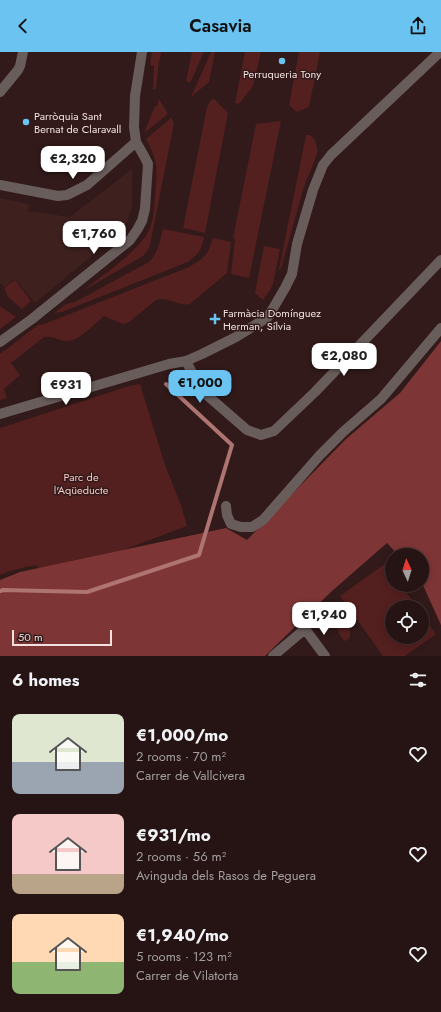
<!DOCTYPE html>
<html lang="en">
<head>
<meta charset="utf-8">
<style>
	body { margin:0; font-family:Jost,sans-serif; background:#2d1d1c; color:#f1f3f6; height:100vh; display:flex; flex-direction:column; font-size:15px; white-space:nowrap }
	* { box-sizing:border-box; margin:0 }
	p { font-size:13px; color:#a39ea0 }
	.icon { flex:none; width:22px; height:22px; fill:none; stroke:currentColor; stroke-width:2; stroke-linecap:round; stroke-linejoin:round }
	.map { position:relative; height:604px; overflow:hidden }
	.drawer { display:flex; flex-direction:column; background:#251413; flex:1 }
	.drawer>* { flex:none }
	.needle { width:26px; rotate:356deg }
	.buttons { position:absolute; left:385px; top:496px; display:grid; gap:8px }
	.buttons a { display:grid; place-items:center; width:44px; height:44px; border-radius:50%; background:#251413; box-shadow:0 2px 10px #0003,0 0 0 1px #423333; font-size:20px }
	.scale { position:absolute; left:12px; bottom:10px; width:100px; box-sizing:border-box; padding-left:4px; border:2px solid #f0e0de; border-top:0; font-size:11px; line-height:14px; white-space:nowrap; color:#f0e0de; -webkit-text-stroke:3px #311a19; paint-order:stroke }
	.price { position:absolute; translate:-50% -34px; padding:0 9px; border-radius:8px; background:#fff; color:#222; font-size:13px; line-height:26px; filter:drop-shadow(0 1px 2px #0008) }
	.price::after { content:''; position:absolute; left:50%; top:24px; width:12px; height:9px; margin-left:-6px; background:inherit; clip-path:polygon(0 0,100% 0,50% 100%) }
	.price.active { background:#6ac3f1; color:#111 }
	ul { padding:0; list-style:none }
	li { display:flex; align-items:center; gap:12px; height:100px; padding:0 12px }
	li span { display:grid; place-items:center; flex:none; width:112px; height:80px; border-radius:8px; color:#555 }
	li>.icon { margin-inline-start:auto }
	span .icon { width:48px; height:48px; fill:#fffc; stroke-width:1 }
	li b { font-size:17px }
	h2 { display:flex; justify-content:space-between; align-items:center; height:48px; padding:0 12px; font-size:17px }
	header { display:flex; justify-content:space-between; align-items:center; height:52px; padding:0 12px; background:#6ac3f1; color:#111; font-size:18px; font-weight:600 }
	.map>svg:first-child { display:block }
	.built { fill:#3e201f }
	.green { fill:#541f1f }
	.forest { fill:#7e3535 }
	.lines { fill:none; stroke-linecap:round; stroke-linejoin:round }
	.stream { stroke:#ad7472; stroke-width:4 }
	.minor { stroke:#695d5c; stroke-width:10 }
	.poi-dot { fill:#6ac3f1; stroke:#311a19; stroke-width:1.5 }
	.labels { text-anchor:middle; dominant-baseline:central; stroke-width:3; stroke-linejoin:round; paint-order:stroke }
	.poi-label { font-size:11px; fill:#f0e0de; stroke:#311a19; text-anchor:start }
	.park-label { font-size:11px; fill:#f5c7c4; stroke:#311a19 }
</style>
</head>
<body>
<header><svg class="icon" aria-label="back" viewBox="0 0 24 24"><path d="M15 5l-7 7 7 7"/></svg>Casavia<svg class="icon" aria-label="share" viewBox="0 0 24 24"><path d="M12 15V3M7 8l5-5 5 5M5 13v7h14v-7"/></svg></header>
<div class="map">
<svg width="441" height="604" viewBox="0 0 441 604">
	<rect width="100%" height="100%" fill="#311a19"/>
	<path class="built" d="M132 117V155L125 176 35 251 15 227 4 235 0 231V146L29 152 28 159 70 165Z"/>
	<path class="green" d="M152 0H161L160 8H159L156 37H153L154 14 150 13Z
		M192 0H204L190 31 186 29Z
		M211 0H215L209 30 191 45Z
		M245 0H261L253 34 239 52 235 51Z
		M299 0H320L309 55 297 60 289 53Z
		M159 47 168 62 144 81 155 54H157Z
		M214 47 228 61 205 181 183 176 207 55 211 48Z
		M171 66 174 71 150 193 148 198 143 204 86 237H85C104 222 141 198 150 176 154 166 154 154 155 143 156 133 157 122 156 112 154 103 150 95 146 87Z
		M281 69 249 226 231 222 235 187 233 186 256 72Z
		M306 83H310L315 88 318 99 311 118 306 129 303 138 282 213 280 218 279 217Z
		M163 177 204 185C202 198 198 202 188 210L62 260 54 261 66 252 75 250 149 210C158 201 160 189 163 177Z
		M213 186 231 190 227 221 190 252C178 255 168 244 156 248L129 270 123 272 104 264C95 271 78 291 65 289 58 288 52 284 44 285L11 311 20 323 4 337 7 346 0 348V302L38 273 44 272 189 215C205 205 207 205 213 186Z
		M264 194 280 197 273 232 270 238 263 248 255 241Z
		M15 228 31 249 22 257 8 245 4 236Z
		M0 254 16 265 0 277Z
		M140 332 165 413 181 453 187 474 91 510 44 521 36 513C24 515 12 518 0 523V376L129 334Z
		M386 511 392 520V533H401L417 555H392V585H422V563L436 582 405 604H383L340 544Z
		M340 562H342C349 569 351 576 350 585L347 588 345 589C338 584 337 575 336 566Z"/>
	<path class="forest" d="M441 289V573L422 531V503H398L387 491 332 539 265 604H0V528L20 520 226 476 247 488 346 387 400 341Z"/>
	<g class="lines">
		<path class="stream" d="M0 539 3 538 87 540 199 503 232 393 166 332"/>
		<path class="minor" d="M0 40 18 18 20 14 23 0
			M0 133 58 144 67 143 87 133 136 90
			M0 290 32 267 130 188 137 178 142 169 145 157 148 112 144 104 136 90 134 75 135 44 142 0
			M186 309 201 338 247 378 261 383 274 379 315 340 441 208
			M0 362 169 312 186 309 202 302 236 285 268 265 285 236 292 222 297 192 313 138 323 113 331 103 440 0
			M226 454 227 463 231 472 241 475H252L263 468 320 403 343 380 381 347 441 276
			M273 604 305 577 325 604"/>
	</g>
	<g class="poi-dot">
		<circle cx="282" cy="9" r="4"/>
		<circle cx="26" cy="70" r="4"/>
		<path d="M213 261h4v4h4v4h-4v4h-4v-4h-4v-4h4z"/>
	</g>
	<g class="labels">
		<g class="poi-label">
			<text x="282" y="22" text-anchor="middle">Perruqueria Tony</text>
			<text x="34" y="64">Parròquia Sant<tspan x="34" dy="13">Bernat de Claravall</tspan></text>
			<text x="223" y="261">Farmàcia Domínguez<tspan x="223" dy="13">Herman, Sílvia</tspan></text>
		</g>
		<g class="park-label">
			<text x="81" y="425">Parc de<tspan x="81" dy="13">l'Aqüeducte</tspan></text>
		</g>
	</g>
</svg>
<div class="buttons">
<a><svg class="needle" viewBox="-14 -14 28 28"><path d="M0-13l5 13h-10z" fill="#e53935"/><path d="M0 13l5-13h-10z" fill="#a39ea0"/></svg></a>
<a><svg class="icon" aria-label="locate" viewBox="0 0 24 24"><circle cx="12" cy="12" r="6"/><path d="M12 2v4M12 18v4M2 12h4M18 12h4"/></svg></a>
</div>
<div class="scale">50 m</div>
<b class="price" style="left:73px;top:128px">€2,320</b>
<b class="price" style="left:94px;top:203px">€1,760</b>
<b class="price" style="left:344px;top:325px">€2,080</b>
<b class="price active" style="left:200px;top:352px">€1,000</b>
<b class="price" style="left:66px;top:354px">€931</b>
<b class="price" style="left:324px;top:584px">€1,940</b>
</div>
<section class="drawer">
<h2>6 homes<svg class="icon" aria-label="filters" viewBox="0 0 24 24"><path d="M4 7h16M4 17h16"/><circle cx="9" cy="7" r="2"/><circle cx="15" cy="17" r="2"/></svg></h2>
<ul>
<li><span style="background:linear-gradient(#dfe7d0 60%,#9aa5b1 0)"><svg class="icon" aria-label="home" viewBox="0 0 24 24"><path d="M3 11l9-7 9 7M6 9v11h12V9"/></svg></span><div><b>€1,000/mo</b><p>2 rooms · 70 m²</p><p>Carrer de Vallcivera</p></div><svg class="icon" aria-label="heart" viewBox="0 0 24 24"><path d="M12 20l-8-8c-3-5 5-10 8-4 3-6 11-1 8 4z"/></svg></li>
<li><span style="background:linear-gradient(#f6c9c9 75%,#b9a48a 0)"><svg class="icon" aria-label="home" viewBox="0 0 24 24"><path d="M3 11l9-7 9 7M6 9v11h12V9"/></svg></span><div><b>€931/mo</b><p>2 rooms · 56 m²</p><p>Avinguda dels Rasos de Peguera</p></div><svg class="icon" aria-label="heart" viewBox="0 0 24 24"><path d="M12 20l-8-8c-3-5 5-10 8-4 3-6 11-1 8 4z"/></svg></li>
<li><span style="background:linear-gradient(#ffd9b3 60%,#8fb573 0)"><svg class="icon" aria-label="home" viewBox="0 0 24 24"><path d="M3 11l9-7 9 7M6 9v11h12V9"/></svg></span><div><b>€1,940/mo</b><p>5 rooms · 123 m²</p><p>Carrer de Vilatorta</p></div><svg class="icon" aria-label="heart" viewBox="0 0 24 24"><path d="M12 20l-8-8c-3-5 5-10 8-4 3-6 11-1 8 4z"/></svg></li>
</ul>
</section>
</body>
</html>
